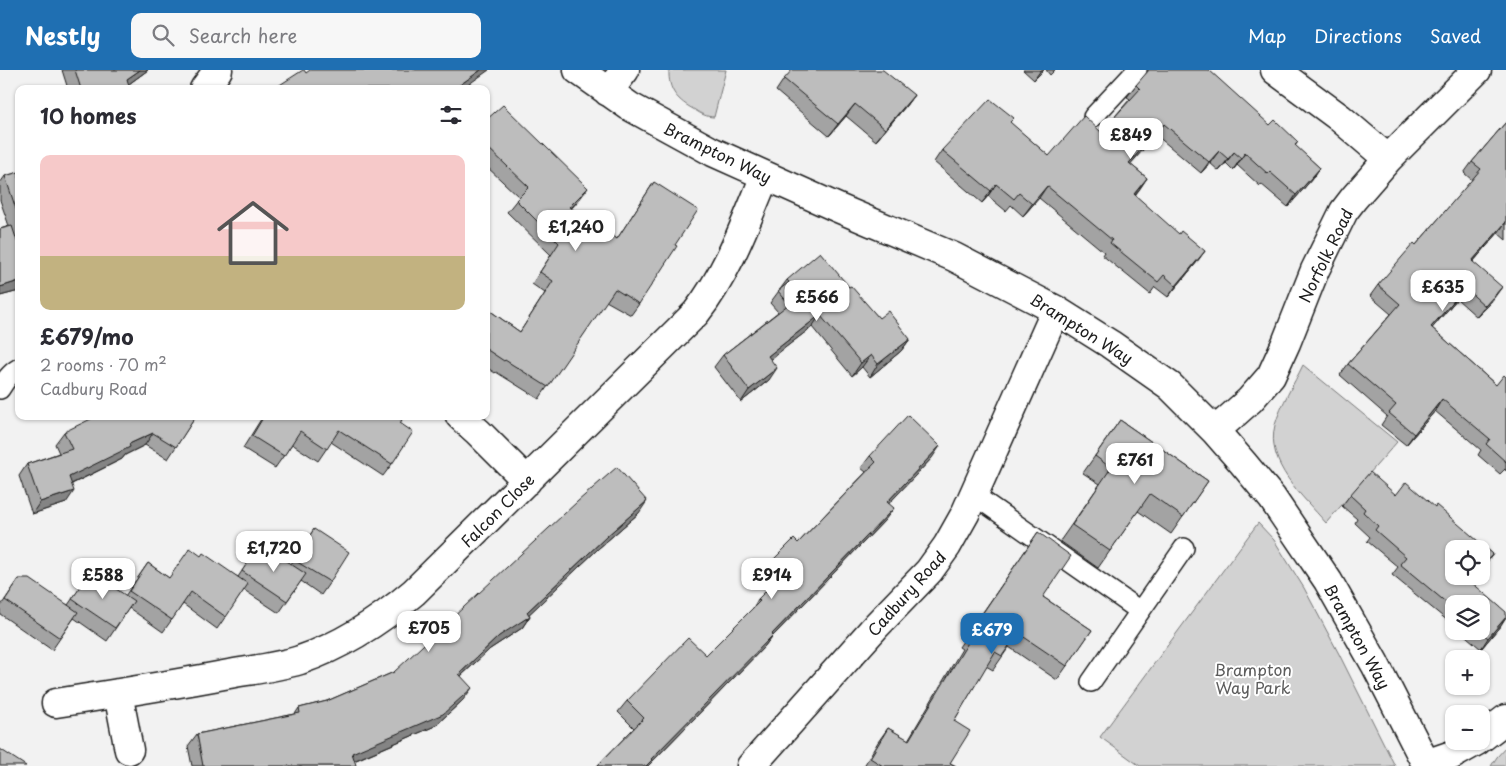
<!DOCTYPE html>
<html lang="en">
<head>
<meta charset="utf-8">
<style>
	body { margin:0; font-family:"Playpen Sans",sans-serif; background:#f7f7f7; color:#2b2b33; height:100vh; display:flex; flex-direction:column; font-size:19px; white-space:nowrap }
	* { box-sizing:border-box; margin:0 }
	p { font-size:16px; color:#7c7c81 }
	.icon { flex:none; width:28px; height:28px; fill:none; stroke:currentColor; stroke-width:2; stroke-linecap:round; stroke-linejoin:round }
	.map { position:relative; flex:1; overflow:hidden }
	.panel { position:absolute; left:15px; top:15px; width:475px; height:335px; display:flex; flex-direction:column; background:#fff; border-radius:10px; box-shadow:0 1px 4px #0004 }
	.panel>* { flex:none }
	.controls { position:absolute; left:1445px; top:470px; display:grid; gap:10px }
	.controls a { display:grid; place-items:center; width:45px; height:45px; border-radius:10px; background:#fff; box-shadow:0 1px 4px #0004; font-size:25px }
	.price { position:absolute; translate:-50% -42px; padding:0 11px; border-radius:10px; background:#fff; color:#222; font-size:16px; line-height:32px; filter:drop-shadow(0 1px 2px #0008) }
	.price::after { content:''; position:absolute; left:50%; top:30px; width:15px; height:11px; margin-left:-8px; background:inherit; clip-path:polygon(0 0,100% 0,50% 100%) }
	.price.current { background:#1f6fb2; color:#fff }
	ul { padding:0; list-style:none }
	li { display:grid; align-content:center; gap:10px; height:265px; padding:0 25px }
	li+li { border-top:1px solid #e1e1e2 }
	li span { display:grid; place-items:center; height:155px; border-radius:10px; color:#555 }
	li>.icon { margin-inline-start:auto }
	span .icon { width:90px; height:90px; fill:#fffc; stroke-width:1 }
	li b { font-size:21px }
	h2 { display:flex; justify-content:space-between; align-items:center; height:60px; padding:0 25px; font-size:21px }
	header { display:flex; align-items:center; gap:30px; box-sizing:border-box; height:70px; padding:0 25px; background:#1f6fb2; color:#fff }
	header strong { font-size:24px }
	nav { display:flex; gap:28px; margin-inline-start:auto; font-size:18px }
	.search { width:350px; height:45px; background:#f7f7f7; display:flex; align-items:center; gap:12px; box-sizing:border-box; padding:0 18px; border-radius:10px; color:#7c7c81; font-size:19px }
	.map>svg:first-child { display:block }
	.green { fill:#d2d2d2; stroke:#777 }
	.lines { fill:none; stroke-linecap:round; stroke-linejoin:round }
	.service-casing { stroke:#1c1c1c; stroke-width:22 }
	.minor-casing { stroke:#1c1c1c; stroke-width:31 }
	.service { stroke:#fff; stroke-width:19 }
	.minor { stroke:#fff; stroke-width:28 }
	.wall { fill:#a3a3a3; stroke:#1c1c1c }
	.shaded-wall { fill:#848484; stroke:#1c1c1c }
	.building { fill:#bdbdbd; stroke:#1c1c1c }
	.labels { text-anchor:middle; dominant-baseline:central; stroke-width:4; stroke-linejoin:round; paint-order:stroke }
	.street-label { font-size:16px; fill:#1c1c1c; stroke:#fff }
	.park-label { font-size:16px; fill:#5c5c5c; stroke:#fff }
</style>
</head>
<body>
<header>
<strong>Nestly</strong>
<div class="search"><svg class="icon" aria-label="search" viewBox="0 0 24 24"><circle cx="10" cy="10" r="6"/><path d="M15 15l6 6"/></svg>Search here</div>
<nav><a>Map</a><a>Directions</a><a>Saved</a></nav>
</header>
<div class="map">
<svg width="1506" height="696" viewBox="0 0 1506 696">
	<rect width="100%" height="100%" fill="#f2f2f2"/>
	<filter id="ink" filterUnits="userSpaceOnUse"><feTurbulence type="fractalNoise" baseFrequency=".02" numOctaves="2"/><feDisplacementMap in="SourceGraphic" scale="10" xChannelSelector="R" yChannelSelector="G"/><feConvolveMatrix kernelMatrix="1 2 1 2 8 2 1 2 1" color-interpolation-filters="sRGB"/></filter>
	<g filter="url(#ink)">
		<path class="green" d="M669 0H726L714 47C707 47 701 44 695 40 678 31 668 21 669 0Z
			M1303 295 1397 372 1326 453C1303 426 1265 394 1275 355 1281 334 1294 314 1303 295Z
			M1258 453 1274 470 1304 518 1339 584 1395 696H1140L1100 667Z
			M1506 677V696H1491L1497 687Z"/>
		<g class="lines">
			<defs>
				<path id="service" d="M1093 47 1137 0
					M0 319C5 311 10 303 19 298
					M974 425 1140 541
					M1091 612 1184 478"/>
				<path id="minor" d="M578 0 629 36 713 82 838 138 954 187 1056 240 1110 274 1170 316 1215 361 1243 393 1272 428 1328 511 1375 594 1427 696
					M1275 0 1340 48 1388 89
					M204 19 218 0
					M608 22 625 0
					M460 346 478 362 527 411
					M1215 361 1250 330 1271 306 1286 273 1315 200 1344 141 1354 128 1388 89 1477 0
					M118 623 129 680
					M56 633C114 624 171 615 229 604 252 600 277 597 300 590 341 576 381 550 414 522L696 243C728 202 745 154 765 106
					M1481 668 1506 649
					M1426 694 1452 685 1477 671
					M751 696 877 555 929 501 947 476 965 444 1056 240"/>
			</defs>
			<use href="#service" class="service-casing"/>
			<use href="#minor" class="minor-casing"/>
			<use href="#service" class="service"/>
			<use href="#minor" class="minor"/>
		</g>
		<path class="wall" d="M62 0H148L129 14 130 19H68Z
			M1023 0H1044L1034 10Z
			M1046 0H1055L1050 5Z
			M784 9 914 25 905 37 876 71 846 46 829 66 776 21Z
			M1136 15 1270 55 1298 72 1295 76 1320 98 1312 109 1288 137 1261 114 1260 116 1237 95 1233 100 1226 93 1219 101 1210 93 1201 103 1156 65 1130 94 1147 108 1135 125 1197 192 1168 227 1155 217 1150 224 1102 185 1104 182 1039 128 1023 146 1011 135 1006 141 988 126 982 133 934 92 942 80 1010 53 1049 86 1101 62 1130 29 1127 27Z
			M486 50 579 130 571 139 617 169 654 112 639 234 631 245 606 231 539 329 496 302 495 303 486 297V238L520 262 545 223 532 214 551 185 507 142 519 127 486 96Z
			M1506 52V170L1498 163 1473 192 1494 228 1477 247 1457 229 1432 258 1496 315 1506 307V401L1505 399 1500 404 1478 385 1481 380 1435 341 1406 375 1381 355 1387 346 1340 305 1348 294 1391 244 1370 226 1378 215 1416 175 1472 110 1464 103 1472 92Z
			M19 102V221L0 226V159L9 156 0 130V113L5 106Z
			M787 210 849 217 879 248 910 269 901 281 870 307 862 297 852 306 812 257 770 289 769 310 741 332 714 297 723 285 778 242 770 233Z
			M196 346 168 389 145 375 125 385 122 389 72 414 66 433 32 444 19 406 27 394 59 383 55 374 64 362Z
			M263 346H395L400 353 392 394 383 406 331 372 318 391 292 374 275 398 243 378Z
			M1120 350 1208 411 1171 464 1138 441 1098 498 1060 471 1100 414 1083 403Z
			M870 386 932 388 889 433 885 450 771 568 764 577 648 696H597L634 658 618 642 627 631 706 585 753 538 758 529 772 515 762 505 770 493 798 473 866 402 861 398Z
			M1350 425H1396L1435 437 1493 484 1481 499V479L1471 512 1501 555 1481 579 1460 561H1481L1454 534V556L1392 505 1398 497 1367 471 1370 467 1355 453 1357 449 1342 436Z
			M639 443 599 478 529 544 530 546 522 558 490 579 461 606 463 630 435 656 354 691 355 696H192L188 676 197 664 295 644 299 638 327 631 394 602Z
			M314 459 330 512 321 525 301 511 279 543 244 520 217 559 183 534 163 562 129 538 107 571 74 548 52 580 0 544V537L19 509 68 535 91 502 125 526 148 493 169 508 201 486 238 507 260 474 291 494Z
			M1038 462 1043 527 1092 560 1057 610 1009 577 993 600 986 596 954 651 950 693 956 696H864L878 672 888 658 908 670 962 579 959 577Z"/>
		<path class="shaded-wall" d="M140 0H148L122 19 127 9Z
			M481 0H489L462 19H454Z
			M1041 0H1044L1034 10Z
			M914 25 905 37 876 71 885 59Z
			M855 34 846 46 829 66 838 54Z
			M1164 54 1156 65 1121 105 1129 93Z
			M1219 81 1210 93 1201 103 1209 92Z
			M1234 82 1226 93 1219 101 1228 89Z
			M1245 83 1237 95 1233 100 1241 88Z
			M1320 98 1312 109 1288 137 1296 125Z
			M1147 108 1139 120 1126 136 1134 124Z
			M996 114 988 126 982 133 991 121Z
			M1047 116 1039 128 1023 146 1032 134Z
			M588 118 579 130 560 149 569 137Z
			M1506 152 1498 163 1464 202 1472 191Z
			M1205 181 1197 192 1168 227 1176 216Z
			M19 211V221L0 226V217Z
			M1502 217 1494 228 1477 247 1485 236Z
			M1465 218 1457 229 1423 269 1431 257Z
			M820 245 812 257 759 298 768 286Z
			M910 269 901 281 870 307 878 294Z
			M871 285 862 297 852 306 861 293Z
			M777 298 769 310 741 332 749 320Z
			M1442 329 1435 341 1406 375 1414 364Z
			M153 363 145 375 125 385 122 389 61 419 69 407 129 374Z
			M940 376 932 388 879 444 887 432Z
			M74 421 66 433 32 444 40 432Z
			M647 431 639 443 599 478 522 551 530 546 522 558 490 579 450 616 459 604 499 566 527 542 607 466Z
			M894 438 885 450 771 568 764 577 648 696H646L651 689Z
			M1493 484 1485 495 1481 499V497Z
			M1506 547 1501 555 1481 579 1488 568Z
			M472 618 463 630 435 656 344 695 352 683Z"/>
		<path class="building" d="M75 0H140L127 9 130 19H81Z
			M303 0H304L306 3 310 0H481L454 19H275V18Z
			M792 0H883L914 25 885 59 855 34 838 54 784 9Z
			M1149 0H1209L1270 55 1275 50 1298 72 1295 75 1320 98 1296 125 1270 102 1268 104 1245 83 1241 88 1234 82 1228 89 1219 81 1209 92 1164 54 1129 93 1147 108 1134 124 1179 164 1181 161 1205 181 1176 216 1164 205 1158 212 1110 173 1112 170 1047 116 1032 134 1019 123 1014 129 996 114 991 121 942 80 990 29 1014 48 1010 52 1049 86 1084 46 1101 62 1140 19 1136 15Z
			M503 35 588 118 569 137 617 169 654 112 698 140 675 175 677 176 639 234 615 219 548 317 505 290 504 291 486 279V238L520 262 553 211 540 202 559 173 516 130 529 117 486 76V50Z
			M1506 52V152L1472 191 1502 217 1485 236 1465 218 1431 257 1496 315 1504 305 1506 307V392L1486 374 1490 369 1442 329 1414 364 1389 343 1396 335 1348 294 1400 234 1378 215 1414 173 1416 175 1481 99 1472 92Z
			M19 102V148L5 106Z
			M12 156 19 177V211L0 217V159Z
			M820 182 849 217 851 216 879 248 888 241 910 269 878 294 871 285 861 293 820 245 768 286 777 298 749 320 723 285 789 234 778 221 789 212 787 210Z
			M908 345 940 376 887 432 894 438 772 564 773 565 651 689 652 690 646 696H597L644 648 627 631 688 568 706 585 760 531 758 529 782 505 770 493 794 469 798 473 876 392 870 386Z
			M97 346H196L176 377 153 363 129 374 130 377 69 407 74 421 40 432 27 394 72 379 64 362Z
			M264 346H395L402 350 400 353 413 362 392 394 339 360 327 379 300 361 284 386 252 366Z
			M1120 350 1208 411 1183 447 1150 424 1110 481 1072 455 1111 398 1095 386Z
			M617 397 647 431 607 466 527 542 530 546 499 566 459 604 472 618 443 644 352 683 356 695 354 696H203L197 664 300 643 299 638 327 631 394 602 577 432Z
			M1370 402 1396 425 1406 412 1435 437 1436 435 1493 484 1481 497V479H1454V506H1473L1470 511 1506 542V547L1488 568 1480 561H1481V534H1454V539L1400 494 1406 487 1375 460 1378 456 1363 442 1365 439 1350 425Z
			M314 459 349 482 330 512 294 490Z
			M1038 462 1071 486 1043 527 1092 560 1067 596 1018 563 1002 586 995 582 954 651 970 661 950 693 956 696H883L870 688 888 658 909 670 972 566 969 563Z
			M260 474 306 504 287 531 242 501Z
			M190 478 201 486 203 483 248 514 226 547 191 522 172 550 129 521 148 493 169 508Z
			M91 502 134 531 115 558 72 529Z
			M19 509H30L78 542 60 568 5 530Z
			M0 679 26 696H0Z"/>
	</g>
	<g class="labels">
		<g class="street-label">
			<text transform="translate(718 82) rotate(26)">Brampton Way</text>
			<text transform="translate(1325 185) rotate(-64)">Norfolk Road</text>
			<text transform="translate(1082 258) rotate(32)">Brampton Way</text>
			<text transform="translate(497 440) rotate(-45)">Falcon Close</text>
			<text transform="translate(906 523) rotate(-48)">Cadbury Road</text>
			<text transform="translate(1358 566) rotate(61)">Brampton Way</text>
		</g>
		<g class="park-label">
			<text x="1253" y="599">Brampton<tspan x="1253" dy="18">Way Park</tspan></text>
		</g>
	</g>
</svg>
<div class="controls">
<a><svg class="icon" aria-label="locate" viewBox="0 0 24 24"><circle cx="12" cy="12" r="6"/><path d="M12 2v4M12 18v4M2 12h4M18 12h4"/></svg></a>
<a><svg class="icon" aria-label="layers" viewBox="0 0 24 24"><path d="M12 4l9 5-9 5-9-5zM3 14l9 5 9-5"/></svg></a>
<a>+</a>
<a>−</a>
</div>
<b class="price" style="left:1131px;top:90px">£849</b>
<b class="price" style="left:576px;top:182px">£1,240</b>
<b class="price" style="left:1443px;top:242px">£635</b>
<b class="price" style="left:817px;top:252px">£566</b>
<b class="price" style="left:1135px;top:415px">£761</b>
<b class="price" style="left:274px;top:503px">£1,720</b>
<b class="price" style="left:103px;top:530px">£588</b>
<b class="price" style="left:772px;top:530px">£914</b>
<b class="price" style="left:429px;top:583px">£705</b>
<b class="price current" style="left:992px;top:585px">£679</b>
<section class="panel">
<h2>10 homes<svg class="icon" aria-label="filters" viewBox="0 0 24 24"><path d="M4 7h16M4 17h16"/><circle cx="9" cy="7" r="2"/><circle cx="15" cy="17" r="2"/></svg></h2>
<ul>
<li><span style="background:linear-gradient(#f6c9c9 65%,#c2b280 0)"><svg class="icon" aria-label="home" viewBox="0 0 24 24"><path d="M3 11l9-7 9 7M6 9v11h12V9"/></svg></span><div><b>£679/mo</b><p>2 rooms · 70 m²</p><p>Cadbury Road</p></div></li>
</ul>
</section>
</div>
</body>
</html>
